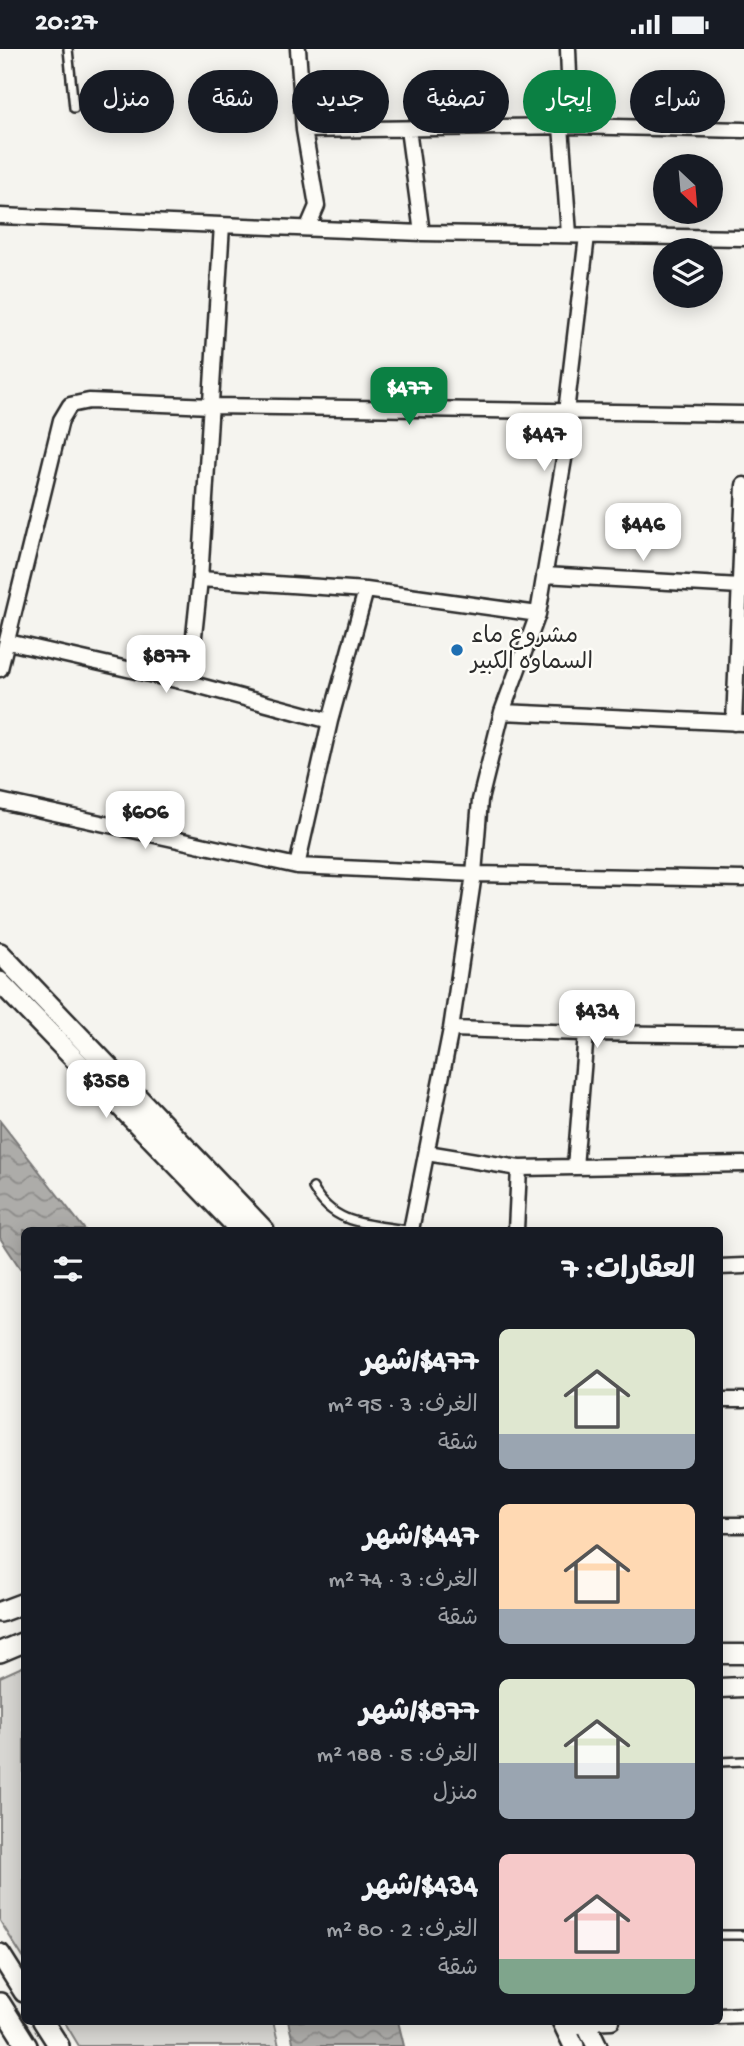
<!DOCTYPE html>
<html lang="ar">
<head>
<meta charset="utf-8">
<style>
	body { margin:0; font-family:"Gochi Hand","Playpen Sans Arabic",sans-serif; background:#20242c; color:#f1f3f6; direction:rtl; height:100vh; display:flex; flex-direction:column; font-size:26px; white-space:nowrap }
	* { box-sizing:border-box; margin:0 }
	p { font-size:23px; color:#9ea1a6 }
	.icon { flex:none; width:38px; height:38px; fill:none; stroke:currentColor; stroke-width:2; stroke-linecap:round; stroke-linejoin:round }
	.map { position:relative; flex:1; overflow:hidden; direction:ltr }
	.panel { position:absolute; left:21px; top:1178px; width:702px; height:798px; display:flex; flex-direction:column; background:#171b24; border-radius:10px; box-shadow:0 4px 18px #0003; direction:rtl }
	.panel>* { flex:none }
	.hud { position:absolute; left:21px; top:21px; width:704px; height:63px; direction:rtl; display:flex; gap:14px }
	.needle { width:46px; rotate:154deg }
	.fabs { position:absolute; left:653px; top:105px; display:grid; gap:14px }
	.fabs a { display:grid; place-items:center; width:70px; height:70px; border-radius:50%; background:#171b24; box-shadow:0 4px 18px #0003; font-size:35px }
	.price { position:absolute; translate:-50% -60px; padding:0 16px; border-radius:14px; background:#fff; color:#222; font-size:23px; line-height:46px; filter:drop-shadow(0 2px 4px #0008) }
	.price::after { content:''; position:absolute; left:50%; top:42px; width:21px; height:16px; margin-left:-10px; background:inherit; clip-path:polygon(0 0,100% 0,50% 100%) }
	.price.selected { background:#0b8043; color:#fff }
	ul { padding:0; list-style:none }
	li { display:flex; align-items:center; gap:21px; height:175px; padding:0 28px }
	li span { display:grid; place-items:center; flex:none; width:196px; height:140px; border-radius:10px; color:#555 }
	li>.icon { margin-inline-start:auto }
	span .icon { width:84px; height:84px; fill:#fffc; stroke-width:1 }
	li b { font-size:30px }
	h2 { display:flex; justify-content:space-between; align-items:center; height:84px; padding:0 28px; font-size:30px }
	.tag { padding:0 24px; border-radius:32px; background:#171b24; box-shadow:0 4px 18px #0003; font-size:24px; line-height:63px }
	.tag.selected { background:#0b8043; color:#fff }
	.status { display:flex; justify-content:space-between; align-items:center; height:49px; padding:0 35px; background:#171b24; direction:ltr }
	.status svg { height:19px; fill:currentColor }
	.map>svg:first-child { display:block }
	.green { fill:#d7d6d2; stroke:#81807e; stroke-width:2 }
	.water { fill:url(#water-waves); stroke:#797877; stroke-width:2 }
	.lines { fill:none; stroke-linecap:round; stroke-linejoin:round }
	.service-casing { stroke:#2b2b2b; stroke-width:12 }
	.minor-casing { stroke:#2b2b2b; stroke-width:19 }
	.tertiary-casing { stroke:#2b2b2b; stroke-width:23 }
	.secondary-casing { stroke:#2b2b2b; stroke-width:24 }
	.service { stroke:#fdfcf7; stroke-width:7 }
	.minor { stroke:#fdfcf7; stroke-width:14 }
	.tertiary { stroke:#fdfcf7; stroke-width:18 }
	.secondary { stroke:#fdfcf7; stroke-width:19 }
	.poi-dot { fill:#1f6fb2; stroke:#fdfcf7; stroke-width:2.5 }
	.labels { text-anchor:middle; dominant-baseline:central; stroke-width:5; stroke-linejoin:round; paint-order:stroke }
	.poi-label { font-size:23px; fill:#2b2b2b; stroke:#fdfcf7; text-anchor:start }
</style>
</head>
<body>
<div class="status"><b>20:27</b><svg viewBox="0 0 49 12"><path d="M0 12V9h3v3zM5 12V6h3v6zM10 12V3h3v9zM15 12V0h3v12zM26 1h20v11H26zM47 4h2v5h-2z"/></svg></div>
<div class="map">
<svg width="744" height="1997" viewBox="0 0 744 1997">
	<defs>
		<pattern id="water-waves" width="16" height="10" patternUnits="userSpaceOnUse" patternTransform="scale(1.75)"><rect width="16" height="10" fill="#adaca9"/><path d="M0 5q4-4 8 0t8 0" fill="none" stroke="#8d8c8a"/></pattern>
	</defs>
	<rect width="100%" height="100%" fill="#f5f4ef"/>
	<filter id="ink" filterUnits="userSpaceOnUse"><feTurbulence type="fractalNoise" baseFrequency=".0143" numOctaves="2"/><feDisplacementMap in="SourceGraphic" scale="14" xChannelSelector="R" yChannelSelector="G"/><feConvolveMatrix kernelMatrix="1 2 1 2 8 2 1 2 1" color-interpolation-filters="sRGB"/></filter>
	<g filter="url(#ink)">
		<path class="green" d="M24 1617V1910L0 1872V1628Z
			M64 1972H273L279 1997H79Z"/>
		<path class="water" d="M0 1072 85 1181H24V1225L0 1189Z
			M288 1972H398L404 1997H294Z"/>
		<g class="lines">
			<defs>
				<path id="service" d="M68 0 74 59
					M313 1139C333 1176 368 1175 406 1181
					M719 1713 744 1712
					M719 1886H744"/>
				<path id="minor" d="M298 0 304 81 317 157 308 178
					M568 0 571 77
					M561 77 569 185
					M408 80 422 184
					M304 81 571 77 744 81
					M0 167 422 184 744 189
					M544 526 740 537
					M200 530 366 541 538 565
					M8 593 189 634 330 672
					M0 620 61 371 70 356 89 352 212 357 744 365
					M189 634 200 530 222 176
					M502 663 744 674
					M734 674 744 436
					M0 752 297 817 474 825 744 830
					M297 817 330 672 366 541
					M451 980 586 984 744 986
					M427 1104 519 1119 744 1115
					M575 1118 586 984
					M411 1181 451 980 474 825 480 751 502 663 538 565 565 404 566 363 587 187
					M516 1181 519 1119
					M719 1218 744 1217
					M719 1351H744
					M719 1476H744
					M719 1967 744 1966
					M579 1977 586 1973 612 1972"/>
				<path id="tertiary" d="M719 1605H744
					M719 1639 744 1638"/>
				<path id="secondary" d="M0 904 264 1181
					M0 933 240 1181
					M0 1563 24 1554
					M0 1603 24 1593
					M0 1905 24 1943
					M0 1954 27 1997
					M43 1972 59 1997
					M562 1972 574 1997
					M585 1972 597 1997"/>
			</defs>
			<use href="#service" class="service-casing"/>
			<use href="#minor" class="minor-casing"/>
			<use href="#tertiary" class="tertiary-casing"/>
			<use href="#secondary" class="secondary-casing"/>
			<use href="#service" class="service"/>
			<use href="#minor" class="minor"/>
			<use href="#tertiary" class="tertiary"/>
			<use href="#secondary" class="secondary"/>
		</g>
	</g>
	<circle class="poi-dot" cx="457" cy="601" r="7"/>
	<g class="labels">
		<g class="poi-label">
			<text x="471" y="588">مشروع ماء<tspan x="471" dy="26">السماوه الكبير</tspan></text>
		</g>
	</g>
</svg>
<div class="fabs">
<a><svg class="needle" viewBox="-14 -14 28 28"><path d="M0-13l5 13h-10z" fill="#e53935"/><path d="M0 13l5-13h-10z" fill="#9ea1a6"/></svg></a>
<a><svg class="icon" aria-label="layers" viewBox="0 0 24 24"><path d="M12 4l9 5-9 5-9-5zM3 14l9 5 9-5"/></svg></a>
</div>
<b class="price selected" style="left:409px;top:378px">$477</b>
<b class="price" style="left:544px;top:424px">$447</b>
<b class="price" style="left:643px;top:514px">$446</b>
<b class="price" style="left:166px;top:646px">$877</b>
<b class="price" style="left:145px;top:802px">$606</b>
<b class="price" style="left:597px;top:1001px">$434</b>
<b class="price" style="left:106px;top:1071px">$358</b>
<div class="hud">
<a class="tag">شراء</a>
<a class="tag selected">إيجار</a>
<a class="tag">تصفية</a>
<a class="tag">جديد</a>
<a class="tag">شقة</a>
<a class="tag">منزل</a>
</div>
<section class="panel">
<h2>العقارات: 7<svg class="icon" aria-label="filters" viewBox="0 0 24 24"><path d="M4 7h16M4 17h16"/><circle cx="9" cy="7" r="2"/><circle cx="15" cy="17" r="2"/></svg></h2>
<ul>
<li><span style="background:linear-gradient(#dfe7d0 75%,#9aa5b1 0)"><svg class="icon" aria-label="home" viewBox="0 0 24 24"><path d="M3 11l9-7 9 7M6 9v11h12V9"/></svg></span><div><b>$477/شهر</b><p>الغرف: 3 · 95 m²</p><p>شقة</p></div></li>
<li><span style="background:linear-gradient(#ffd9b3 75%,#9aa5b1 0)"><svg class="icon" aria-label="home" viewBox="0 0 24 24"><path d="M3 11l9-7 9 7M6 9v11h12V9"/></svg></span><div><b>$447/شهر</b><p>الغرف: 3 · 74 m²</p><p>شقة</p></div></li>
<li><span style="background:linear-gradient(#dfe7d0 60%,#9aa5b1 0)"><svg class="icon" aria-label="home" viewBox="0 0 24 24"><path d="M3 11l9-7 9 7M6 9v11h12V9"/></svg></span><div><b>$877/شهر</b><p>الغرف: 5 · 188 m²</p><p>منزل</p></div></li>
<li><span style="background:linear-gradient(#f6c9c9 75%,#7fa58c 0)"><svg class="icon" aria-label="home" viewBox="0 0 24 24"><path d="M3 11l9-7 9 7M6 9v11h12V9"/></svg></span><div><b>$434/شهر</b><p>الغرف: 2 · 80 m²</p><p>شقة</p></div></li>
</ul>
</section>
</div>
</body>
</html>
